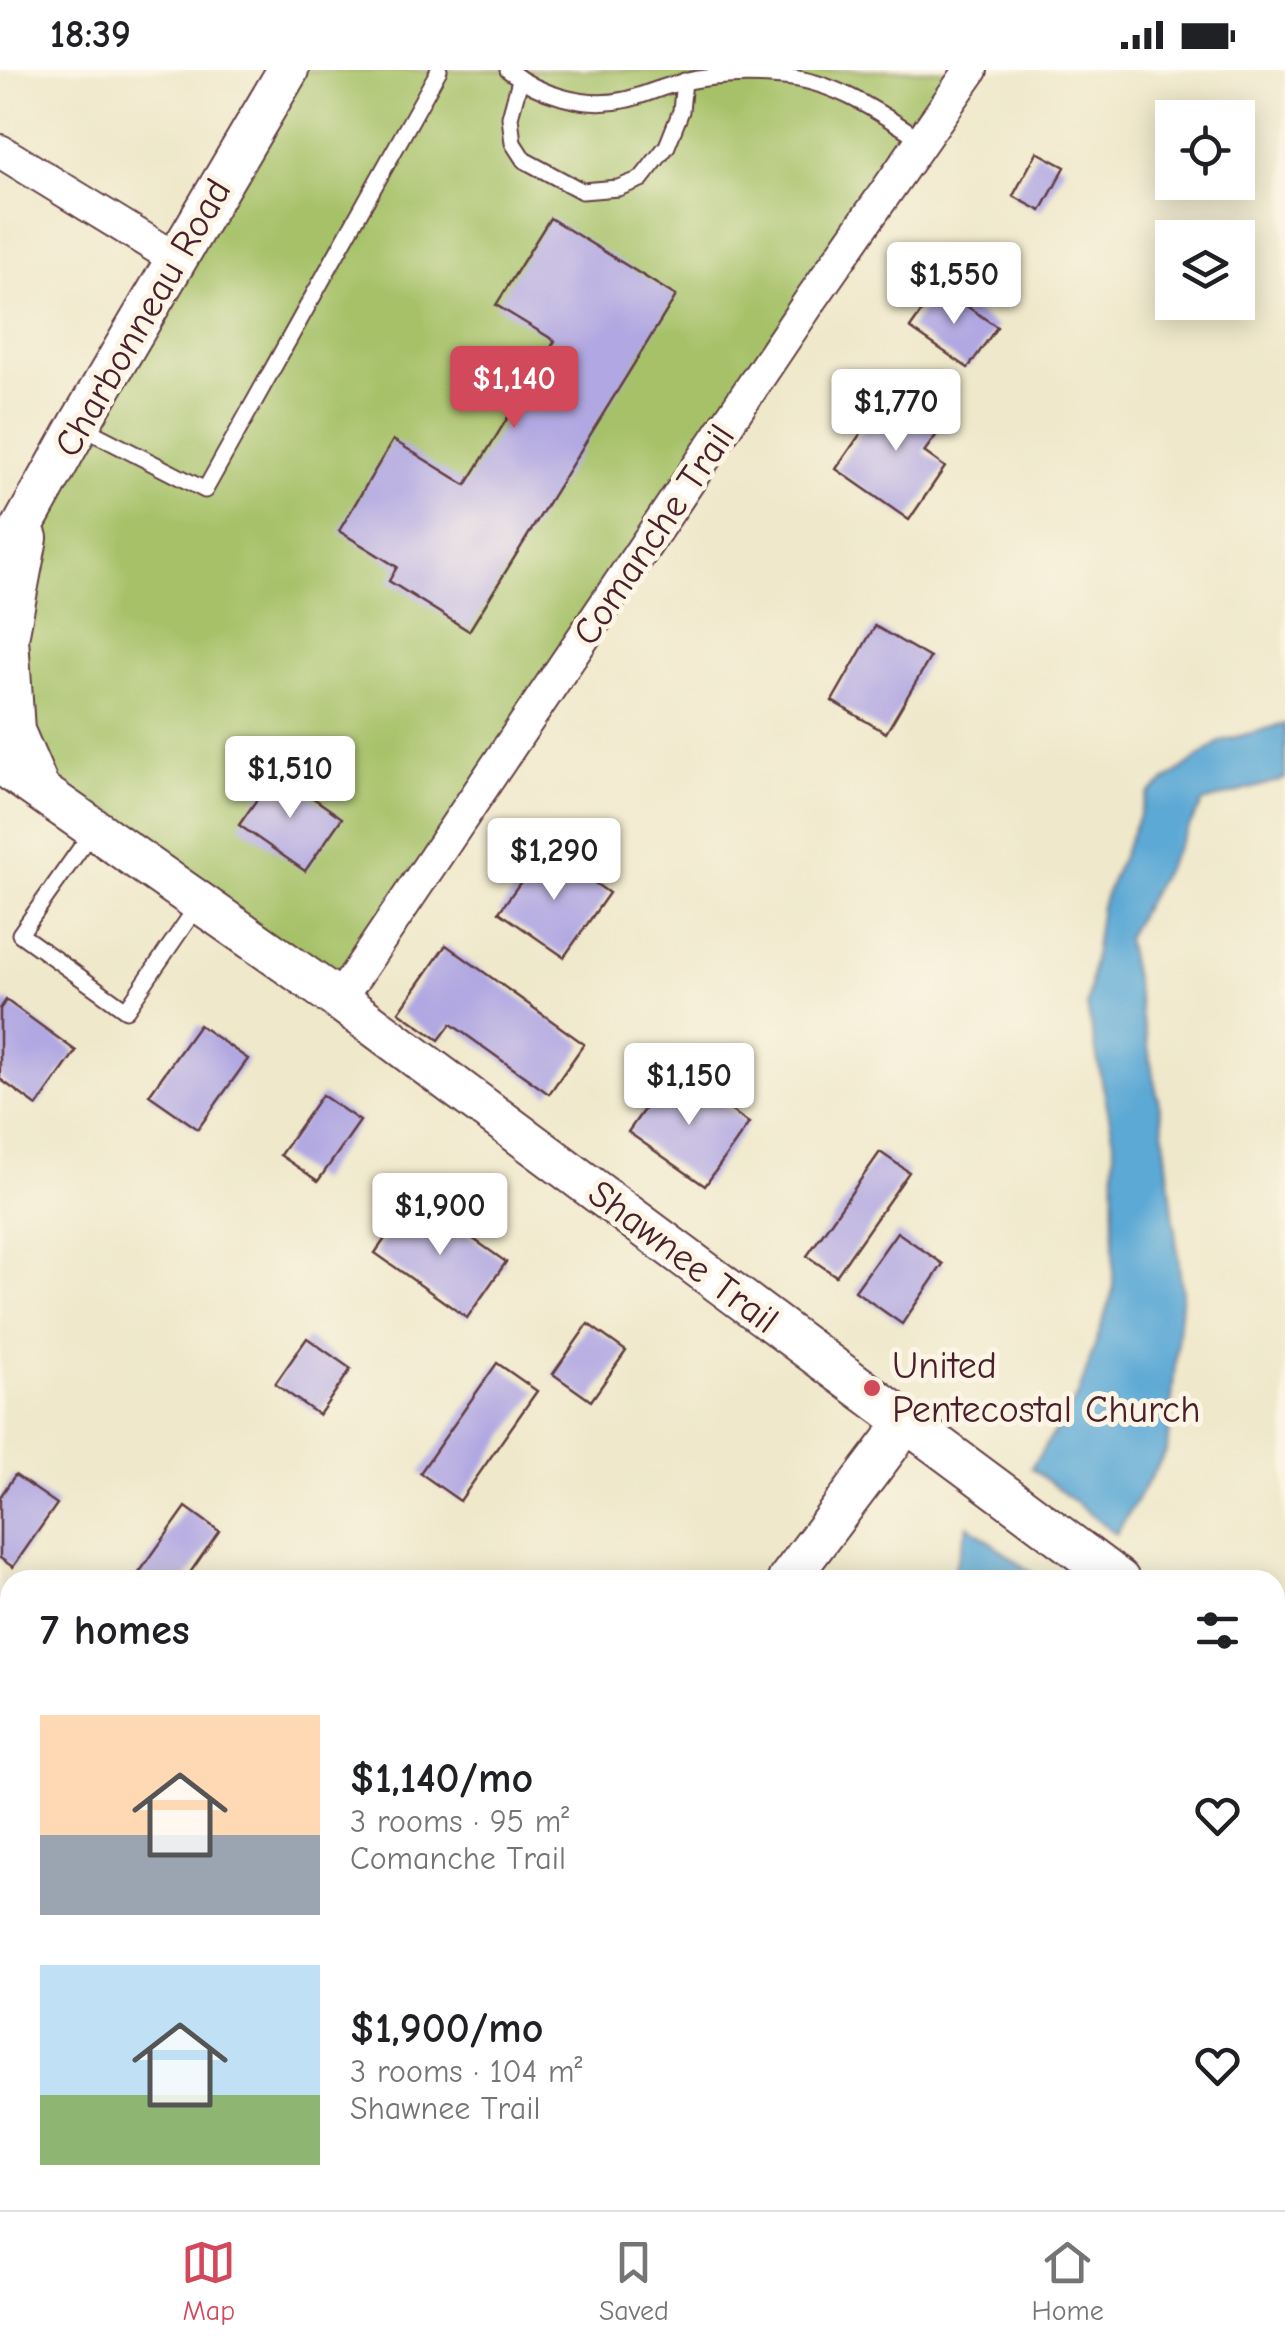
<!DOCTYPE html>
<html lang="en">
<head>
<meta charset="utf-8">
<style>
	body { margin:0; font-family:"Comic Neue",sans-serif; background:#f2f2f2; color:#202124; height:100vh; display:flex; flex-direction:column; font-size:38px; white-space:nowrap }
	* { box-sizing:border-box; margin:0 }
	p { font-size:32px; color:#757577 }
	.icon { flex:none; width:55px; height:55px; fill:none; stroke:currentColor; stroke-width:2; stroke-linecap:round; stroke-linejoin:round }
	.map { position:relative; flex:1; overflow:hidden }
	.side { position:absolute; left:0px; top:1500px; width:1285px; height:640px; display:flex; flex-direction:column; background:#fff; border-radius:30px 30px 0 0; box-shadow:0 5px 25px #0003 }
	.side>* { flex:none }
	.tools { position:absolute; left:1155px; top:30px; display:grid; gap:20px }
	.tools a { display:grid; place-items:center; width:100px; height:100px; border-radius:0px; background:#fff; box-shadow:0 5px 25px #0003; font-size:50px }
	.price { position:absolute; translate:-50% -85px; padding:0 22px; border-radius:10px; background:#fff; color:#222; font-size:32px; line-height:65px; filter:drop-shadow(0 2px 5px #0008) }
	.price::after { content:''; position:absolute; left:50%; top:60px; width:30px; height:22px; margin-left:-15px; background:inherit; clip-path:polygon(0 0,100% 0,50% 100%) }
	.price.current { background:#d1495b; color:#fff }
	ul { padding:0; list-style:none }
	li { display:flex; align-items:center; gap:30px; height:250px; padding:0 40px }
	li span { display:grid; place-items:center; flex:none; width:280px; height:200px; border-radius:0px; color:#555 }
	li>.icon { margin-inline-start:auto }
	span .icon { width:120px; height:120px; fill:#fffc; stroke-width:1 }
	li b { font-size:42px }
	h2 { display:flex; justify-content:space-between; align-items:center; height:120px; padding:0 40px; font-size:42px }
	.status { display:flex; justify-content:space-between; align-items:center; height:70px; padding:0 50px; background:#fff; direction:ltr }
	.status svg { height:28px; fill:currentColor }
	.dock { display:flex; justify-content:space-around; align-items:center; height:140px; border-top:2px solid #e0e0e0; background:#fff; font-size:28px; color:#757577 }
	.dock a { display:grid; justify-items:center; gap:5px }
	.dock .current { color:#d1495b }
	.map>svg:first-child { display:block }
	.green { fill:#a6c167; stroke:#787049; stroke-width:2.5 }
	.water { fill:#5ba9d5; stroke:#526480; stroke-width:2.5 }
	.building { fill:#b1a7e2 }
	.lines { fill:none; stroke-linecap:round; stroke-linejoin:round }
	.service-casing { stroke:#633d43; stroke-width:19 }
	.minor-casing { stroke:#633d43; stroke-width:36 }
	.tertiary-casing { stroke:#633d43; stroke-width:44 }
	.service { stroke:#fff; stroke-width:15 }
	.minor { stroke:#fff; stroke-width:32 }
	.tertiary { stroke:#fff; stroke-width:40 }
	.poi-dot { fill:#d1495b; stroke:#fcf5e5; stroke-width:4 }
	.labels { text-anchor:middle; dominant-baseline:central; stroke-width:10; stroke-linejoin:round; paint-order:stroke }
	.street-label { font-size:38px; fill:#4a1f2b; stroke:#fcf5e5 }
	.poi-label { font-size:38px; fill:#4a1f2b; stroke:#fcf5e5; text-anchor:start }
</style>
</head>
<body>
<div class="status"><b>18:39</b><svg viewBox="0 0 49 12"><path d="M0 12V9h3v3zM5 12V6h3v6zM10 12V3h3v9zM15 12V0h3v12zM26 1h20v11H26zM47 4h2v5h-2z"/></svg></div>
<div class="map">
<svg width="1285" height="2140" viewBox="0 0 1285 2140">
	<rect width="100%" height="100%" fill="#fcf5e5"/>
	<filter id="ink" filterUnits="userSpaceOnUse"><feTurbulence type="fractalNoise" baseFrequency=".01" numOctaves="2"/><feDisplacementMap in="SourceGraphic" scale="20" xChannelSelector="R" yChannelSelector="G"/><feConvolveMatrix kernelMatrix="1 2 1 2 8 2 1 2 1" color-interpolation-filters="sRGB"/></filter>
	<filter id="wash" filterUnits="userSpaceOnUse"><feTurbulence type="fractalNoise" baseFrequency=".0048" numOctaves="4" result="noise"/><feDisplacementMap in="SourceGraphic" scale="40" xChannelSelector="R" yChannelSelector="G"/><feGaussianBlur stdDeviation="2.25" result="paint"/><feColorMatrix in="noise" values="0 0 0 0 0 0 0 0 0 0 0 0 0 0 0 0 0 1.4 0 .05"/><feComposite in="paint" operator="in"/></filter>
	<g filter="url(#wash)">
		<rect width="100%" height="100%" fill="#efe8cb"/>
		<path class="green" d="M289 0H971L339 930 40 721 11 614 33 436Z"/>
		<path class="water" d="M1285 654V709L1203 732 1126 868 1162 1049 1182 1220 1167 1380 1116 1464 1031 1398 1078 1326 1113 1221 1114 1070 1087 937 1101 836 1148 724 1221 671Z
			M968 1455 1041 1510H951Z"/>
		<g id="blocks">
			<path class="building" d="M1037 82 1065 97 1041 141 1013 126Z
				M550 148 676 226 469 561 389 511 397 497 339 461 393 370 466 415 555 271 496 235Z
				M939 217 997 257 968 298 910 258Z
				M893 317 945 353 924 382 945 397 909 450 836 399Z
				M875 556 930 588 886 663 832 631Z
				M276 702 342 748 305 801 239 755Z
				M545 778 609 823 564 887 499 842Z
				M446 875 584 974 549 1024 451 954 439 970 399 942Z
				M6 930 76 981 37 1036 0 1009V939Z
				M199 955 248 989 198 1059 149 1025Z
				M672 1000 749 1053 705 1116 628 1062Z
				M322 1025 360 1051 318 1111 280 1085Z
				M880 1082 909 1102 836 1206 807 1186Z
				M414 1127 506 1192 467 1248 375 1183Z
				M897 1162 943 1194 902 1254 855 1221Z
				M588 1254 626 1281 591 1331 553 1304Z
				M307 1268 351 1299 319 1345 275 1314Z
				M497 1293 537 1321 460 1431 420 1403Z
				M15 1405 57 1434 13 1497 0 1488V1427Z
				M186 1437 219 1461 185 1510H134Z
				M3 1615 10 1620 8 1660 0 1654V1619Z
				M1285 1817V1871L1275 1864V1831Z
				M169 2130H232L225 2140H162Z"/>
		</g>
	</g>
	<g filter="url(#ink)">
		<use href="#blocks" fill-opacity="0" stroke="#633d43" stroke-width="2.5"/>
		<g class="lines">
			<defs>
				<path id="service" d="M508 0C538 24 585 39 624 30 644 26 662 16 683 12 714 5 751 4 783 7 835 11 880 43 922 70
					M520 10 510 47 513 73 524 90 582 121 618 118 641 109 667 76 681 41 684 11
					M82 357 205 420 439 0
					M92 762 20 864 126 940 200 832"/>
				<path id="minor" d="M0 81 178 190
					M339 930 812 228 971 0
					M0 1560 10 1564"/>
				<path id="tertiary" d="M27 468 8 568 14 661 40 721
					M0 497 79 355 288 0
					M0 693 339 930 1119 1510
					M788 1510 906 1353
					M1275 1624 1285 1631
					M318 2140 326 2130"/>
			</defs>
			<use href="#service" class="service-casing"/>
			<use href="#minor" class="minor-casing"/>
			<use href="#tertiary" class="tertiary-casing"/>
			<use href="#service" class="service"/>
			<use href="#minor" class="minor"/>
			<use href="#tertiary" class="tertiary"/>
		</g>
	</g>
	<circle class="poi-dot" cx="872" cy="1318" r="10"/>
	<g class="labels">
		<g class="street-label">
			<text transform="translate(143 248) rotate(-60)">Charbonneau Road</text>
			<text transform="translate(654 465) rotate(-56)">Comanche Trail</text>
			<text transform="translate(683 1187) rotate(37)">Shawnee Trail</text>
		</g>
		<g class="poi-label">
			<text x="892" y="1296">United<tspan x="892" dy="44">Pentecostal Church</tspan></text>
		</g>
	</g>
</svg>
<div class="tools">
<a><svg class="icon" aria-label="locate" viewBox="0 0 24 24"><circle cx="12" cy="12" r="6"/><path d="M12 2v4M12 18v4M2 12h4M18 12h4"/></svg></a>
<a><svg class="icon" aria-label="layers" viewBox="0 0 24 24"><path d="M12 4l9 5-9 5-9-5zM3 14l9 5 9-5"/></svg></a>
</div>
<b class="price" style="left:954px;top:257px">$1,550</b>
<b class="price current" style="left:514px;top:361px">$1,140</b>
<b class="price" style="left:896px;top:384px">$1,770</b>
<b class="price" style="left:290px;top:751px">$1,510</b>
<b class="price" style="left:554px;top:833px">$1,290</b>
<b class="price" style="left:689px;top:1058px">$1,150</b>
<b class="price" style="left:440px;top:1188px">$1,900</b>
<section class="side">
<h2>7 homes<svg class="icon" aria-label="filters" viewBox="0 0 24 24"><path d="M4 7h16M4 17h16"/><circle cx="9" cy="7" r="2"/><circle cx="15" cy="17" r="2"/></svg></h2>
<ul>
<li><span style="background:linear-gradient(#ffd9b3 60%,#9aa5b1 0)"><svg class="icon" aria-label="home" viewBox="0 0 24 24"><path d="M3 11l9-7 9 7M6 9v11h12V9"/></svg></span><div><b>$1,140/mo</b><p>3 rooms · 95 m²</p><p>Comanche Trail</p></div><svg class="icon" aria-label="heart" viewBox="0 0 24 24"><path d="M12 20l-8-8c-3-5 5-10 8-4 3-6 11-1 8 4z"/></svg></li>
<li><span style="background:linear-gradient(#bfe0f5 65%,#8fb573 0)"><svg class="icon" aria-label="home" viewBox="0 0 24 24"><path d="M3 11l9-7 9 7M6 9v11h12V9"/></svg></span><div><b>$1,900/mo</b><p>3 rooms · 104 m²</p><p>Shawnee Trail</p></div><svg class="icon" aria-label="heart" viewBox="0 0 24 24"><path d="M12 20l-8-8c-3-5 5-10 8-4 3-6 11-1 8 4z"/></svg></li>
</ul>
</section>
</div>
<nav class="dock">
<a class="current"><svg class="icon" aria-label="map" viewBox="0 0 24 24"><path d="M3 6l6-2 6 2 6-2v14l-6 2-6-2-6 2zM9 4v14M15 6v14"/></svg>Map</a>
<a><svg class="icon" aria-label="saved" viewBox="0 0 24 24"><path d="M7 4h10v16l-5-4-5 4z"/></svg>Saved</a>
<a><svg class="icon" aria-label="home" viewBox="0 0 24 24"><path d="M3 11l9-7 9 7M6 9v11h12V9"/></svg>Home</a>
</nav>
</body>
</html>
